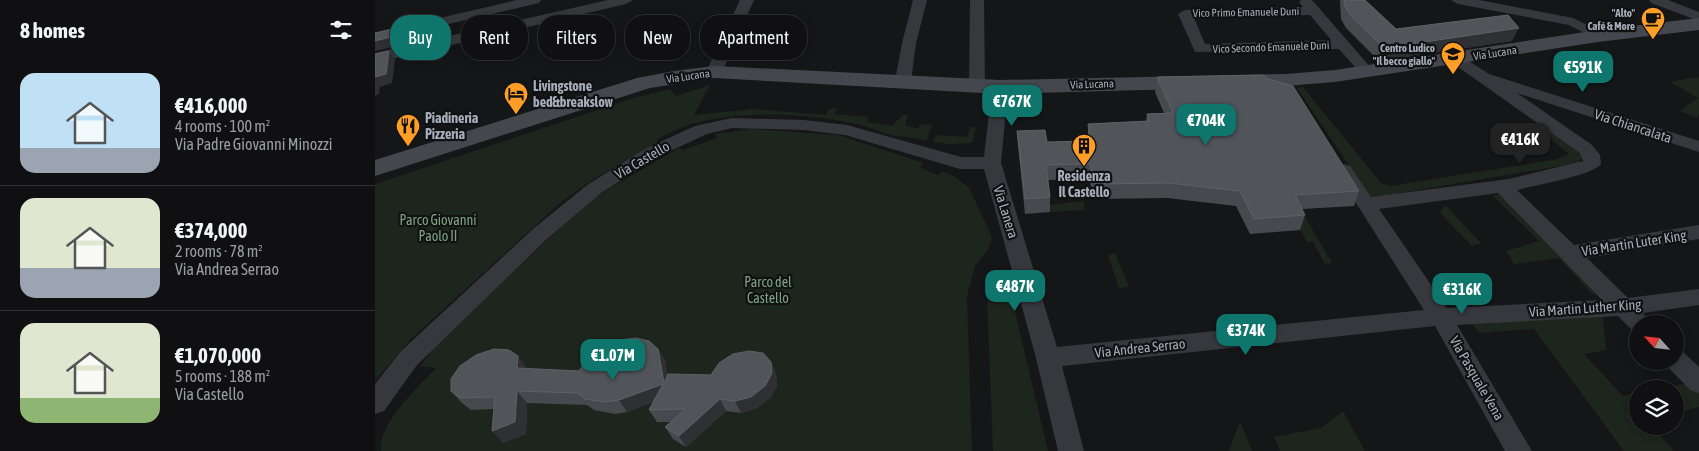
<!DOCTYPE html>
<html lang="en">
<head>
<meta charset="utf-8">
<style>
	body { margin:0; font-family:"Asap Condensed",sans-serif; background:#19191b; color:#f1f3f6; height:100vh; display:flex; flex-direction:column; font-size:19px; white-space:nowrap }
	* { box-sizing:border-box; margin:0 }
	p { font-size:16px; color:#9c9d9f }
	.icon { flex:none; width:28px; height:28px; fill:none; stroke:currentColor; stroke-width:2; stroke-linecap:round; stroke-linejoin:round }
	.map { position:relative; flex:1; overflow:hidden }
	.panel { display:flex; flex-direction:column; background:#101012; width:375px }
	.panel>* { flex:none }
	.hud { position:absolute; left:15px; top:15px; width:475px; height:45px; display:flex; gap:10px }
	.needle { width:32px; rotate:297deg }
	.tools { position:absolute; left:1254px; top:315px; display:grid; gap:10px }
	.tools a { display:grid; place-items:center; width:55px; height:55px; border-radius:50%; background:#101012; box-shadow:0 2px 12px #0003,0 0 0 1px #303032; font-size:25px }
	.price { position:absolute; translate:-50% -42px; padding:0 11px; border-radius:10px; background:#0f766e; color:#fff; font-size:16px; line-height:32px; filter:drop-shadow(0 1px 2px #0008) }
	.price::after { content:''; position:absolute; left:50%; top:30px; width:15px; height:11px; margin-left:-8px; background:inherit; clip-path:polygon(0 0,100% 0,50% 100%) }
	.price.on { background:#222; color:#fff }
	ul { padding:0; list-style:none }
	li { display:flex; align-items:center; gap:15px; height:125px; padding:0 20px }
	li+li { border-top:1px solid #303032 }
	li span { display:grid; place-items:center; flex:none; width:140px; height:100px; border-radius:15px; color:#555 }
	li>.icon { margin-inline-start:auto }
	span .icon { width:60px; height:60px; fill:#fffc; stroke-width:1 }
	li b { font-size:21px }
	h2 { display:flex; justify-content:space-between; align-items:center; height:60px; padding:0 20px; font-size:21px }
	.chip { padding:0 18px; border-radius:20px; background:#101012; box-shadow:0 2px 12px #0003,0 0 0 1px #303032; font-size:18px; line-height:45px }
	.chip.on { background:#0f766e; color:#fff }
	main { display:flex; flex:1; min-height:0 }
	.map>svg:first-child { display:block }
	.green { fill:#1d261d }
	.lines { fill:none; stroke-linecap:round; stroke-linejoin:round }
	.street { fill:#36383d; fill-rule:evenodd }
	.secondary { fill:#44474d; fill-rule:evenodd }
	.wall { fill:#46494d }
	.shaded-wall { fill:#2e3033 }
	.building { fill:#515459; stroke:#5e6268 }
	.labels { text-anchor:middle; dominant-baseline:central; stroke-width:4.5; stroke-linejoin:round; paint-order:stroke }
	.far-street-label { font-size:11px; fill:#a6aeb9; stroke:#101113 }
	.far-poi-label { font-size:11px; font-weight:bold; fill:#a6aeb9; stroke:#101113; text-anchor:end }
	.poi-label { font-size:14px; font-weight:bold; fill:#a6aeb9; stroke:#101113; text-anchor:start }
	.street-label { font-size:14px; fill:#a6aeb9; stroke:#101113 }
	.park-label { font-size:14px; fill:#7ea57c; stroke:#101113 }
</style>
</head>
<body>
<main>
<section class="panel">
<h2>8 homes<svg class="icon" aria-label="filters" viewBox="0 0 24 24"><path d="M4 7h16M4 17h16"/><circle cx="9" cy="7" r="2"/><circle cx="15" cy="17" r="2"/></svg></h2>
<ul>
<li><span style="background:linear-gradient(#bfe0f5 75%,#9aa5b1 0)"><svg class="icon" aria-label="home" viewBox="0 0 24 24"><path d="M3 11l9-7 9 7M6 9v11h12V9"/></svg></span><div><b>€416,000</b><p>4 rooms · 100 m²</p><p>Via Padre Giovanni Minozzi</p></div></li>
<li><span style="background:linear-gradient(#dfe7d0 70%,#9aa5b1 0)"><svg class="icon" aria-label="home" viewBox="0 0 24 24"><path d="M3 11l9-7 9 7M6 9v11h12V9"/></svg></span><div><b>€374,000</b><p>2 rooms · 78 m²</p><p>Via Andrea Serrao</p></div></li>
<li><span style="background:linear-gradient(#dfe7d0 75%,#8fb573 0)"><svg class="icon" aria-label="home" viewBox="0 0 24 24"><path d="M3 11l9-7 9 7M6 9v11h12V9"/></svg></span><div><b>€1,070,000</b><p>5 rooms · 188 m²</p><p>Via Castello</p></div></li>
</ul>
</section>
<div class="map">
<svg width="1324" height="451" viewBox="0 0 1324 451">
	<rect width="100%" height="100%" fill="#151618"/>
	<path class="green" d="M1321 77 1324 78V114L1321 118 1305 111 1323 98 1295 82Z
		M335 85 319 115 378 109 451 115 454 109 462 108 459 114 493 117 492 122 517 126 528 115H533L530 125 542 129 546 124 557 125 551 141C540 138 531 137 521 136 507 134 494 126 481 124 428 113 369 110 317 124 305 127 293 134 282 139L283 143 219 179 186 202 36 339 0 381V184L259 98 295 89 301 96Z
		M928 87 1006 183 1015 186 1183 159 1194 154 1155 122 1197 142 1207 157 1203 163 996 198 922 88Z
		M595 127H601L597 143 574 144 558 142 561 135 592 137Z
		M376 129 463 135 549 163 545 167 562 175 568 171 582 178 594 188 617 237 614 248 600 266 592 296 597 451H6C0 428 46 383 61 368L46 366 60 345 216 199 304 148 308 150 342 138 340 134Z
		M1133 192 1233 291 1217 294 1184 258 1139 264 1131 251 1164 241 1118 196Z
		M708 201 710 210 674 212V205Z
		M1070 205 1106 243 1097 246 1065 213Z
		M926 210 957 263 950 264 938 242H932L925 230Z
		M740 253 754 287 744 288 733 255Z
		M624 273 633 275 636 281 640 312 673 451H618L612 297 614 287Z
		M1227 308 1231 350 1209 354 1248 396 1262 393V426H1276L1299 451H1249L1159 329 1104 333 1091 315Z
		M1312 383H1324V407L1300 413V389H1287Z
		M968 411 990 451H905L899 437 946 428Z
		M865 421 877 451H854Z"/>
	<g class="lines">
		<path class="street" d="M142 0H166L164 3 0 41V33Z
			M233 0H258L251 4 0 63V53Z
			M365 0H379L347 72 344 75H334L331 72Z
			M538 0H552L541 43 536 81 534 84H522L520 81 527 43Z
			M595 0H609L610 86 608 89H596L594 86Z
			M926 0H937L997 69 1000 72 997 75H987L964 49 820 52 803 14 810 10 928 7 924 2ZM935 15 956 40 830 44 819 18Z
			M1076 0H1104L1198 18 1228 33 1230 36 1228 39 1223 40 1194 25 1083 4Z
			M1274 0H1293L1324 12V21L1276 3Z
			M1081 54 1086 56 1114 74 1324 141V152L1142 93 1217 145 1225 155 1226 164C1219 175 1157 186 1142 190L1199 245 1324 225V239L1212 258 1253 298 1324 289V305L1268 313 1276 324H1262V332L1257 330 1243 316 1082 325 1157 451H1130L1060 326 687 366 709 451H683L661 358 609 169H585L470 135 429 130 357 128 332 134 282 157 226 193 172 239 42 365 9 411 0 414V384L26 351 158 229 212 185 270 149 320 126 357 118 429 120 472 125 586 157H609L617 87 619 84H631L633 87 626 163 682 347 1049 310 960 170 963 166 969 164 975 166 996 197 1134 179 1208 161 1205 153 1076 62 1073 59 1076 56ZM1123 193 1227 300 1072 308 1004 209Z
			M1300 349 1308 352 1324 367V393L1315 390 1292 366 1289 361H1300Z"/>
		<path class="secondary" d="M1324 18V30L1223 42 960 82 911 86 625 94 339 78 275 88 0 176V160L262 78 299 71 339 66 625 80 911 74 960 70 1223 30Z"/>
	</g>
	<path class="wall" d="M965 0H990L1021 29 1137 41 1004 61 971 28 966 19Z
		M782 77 984 191 979 206 927 209 930 215 925 230 875 234 861 206 792 198 719 199 714 179 673 180 675 197V212L650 214 643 145 642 131 672 142 713 141V124L771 121 772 114 789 113 780 92Z
		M283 349 290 361 292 376 336 375 396 362 401 374 402 386 395 398 382 408 366 413 351 411 311 447 298 439 290 427 296 422H282L274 410 278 402 252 412 240 414 219 410 212 405 152 403 151 434 128 443 119 409 96 410 87 403 76 391 152 369 204 371Z"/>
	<path class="shaded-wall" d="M1144 28 1137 41 1004 61 1009 48Z
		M17 29 23 38 22 46 0 51V41Z
		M14 51 20 60 17 83 5 87 4 94 0 96V77Z
		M283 349 290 361 296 395 289 383Z
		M143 356 152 369 142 368Z
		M396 362 401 374 402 386 395 398 382 408 366 413 360 401Z
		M288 384 295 396 252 412 244 400Z
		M142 391 152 403 151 434 128 443 117 431Z
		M345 399 351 411 311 447 304 436Z"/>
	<path class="building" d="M969 0H990L1021 29 1133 15 1144 28 1009 48 975 15 970 6Z
		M17 29 16 37 0 41V33Z
		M14 51 11 74 0 77V54Z
		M888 75 893 79 918 86 984 191 920 195 930 215 879 219 865 191 794 183 720 184 715 164 671 165 675 197 650 199 642 131 670 130 672 142 715 141 713 124 774 121 772 114 798 113 782 77Z
		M261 338 274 341 283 349 289 383 293 374 336 375 344 363 358 354 374 351 388 353 396 362 397 373 390 386 376 397 360 401 345 399 304 436 290 427 311 409 274 410 288 384 244 400 231 402 210 399 203 393 142 391 140 422 117 431 120 397 85 398 76 391V379L85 366 101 355 119 349 134 350 143 356 142 368 204 371 213 357 228 347 244 340Z"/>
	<defs>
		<symbol id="cafe-pin" viewBox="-11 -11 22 30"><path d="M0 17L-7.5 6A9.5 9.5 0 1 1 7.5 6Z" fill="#ff9e26" stroke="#101113"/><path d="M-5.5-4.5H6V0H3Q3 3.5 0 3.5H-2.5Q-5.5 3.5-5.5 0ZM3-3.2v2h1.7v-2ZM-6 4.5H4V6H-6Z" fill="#111"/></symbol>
		<symbol id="school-pin" viewBox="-11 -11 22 30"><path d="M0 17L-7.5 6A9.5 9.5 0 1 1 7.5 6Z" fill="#ff9e26" stroke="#101113"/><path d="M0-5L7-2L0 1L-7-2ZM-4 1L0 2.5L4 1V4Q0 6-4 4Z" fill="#111"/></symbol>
		<symbol id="hotel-pin" viewBox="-11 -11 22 30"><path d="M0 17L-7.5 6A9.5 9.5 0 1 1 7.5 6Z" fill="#ff9e26" stroke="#101113"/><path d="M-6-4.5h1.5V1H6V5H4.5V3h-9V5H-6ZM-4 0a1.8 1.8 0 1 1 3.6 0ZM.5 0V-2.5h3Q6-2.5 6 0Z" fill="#111"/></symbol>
		<symbol id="restaurant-pin" viewBox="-11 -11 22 30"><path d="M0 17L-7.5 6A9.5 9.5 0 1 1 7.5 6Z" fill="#ff9e26" stroke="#101113"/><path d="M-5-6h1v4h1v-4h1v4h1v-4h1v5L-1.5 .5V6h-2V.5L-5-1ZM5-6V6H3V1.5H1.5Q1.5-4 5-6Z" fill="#111"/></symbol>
		<symbol id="building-pin" viewBox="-11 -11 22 30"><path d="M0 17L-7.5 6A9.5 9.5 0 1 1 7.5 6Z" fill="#ff9e26" stroke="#101113"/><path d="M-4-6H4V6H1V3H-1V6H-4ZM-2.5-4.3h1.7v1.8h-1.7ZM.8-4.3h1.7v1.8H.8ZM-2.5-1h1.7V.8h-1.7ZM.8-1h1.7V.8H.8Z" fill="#111"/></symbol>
	</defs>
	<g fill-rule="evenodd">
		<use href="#cafe-pin" x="1264" y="5" width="28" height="38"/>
		<use href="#school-pin" x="1064" y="40" width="28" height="38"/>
		<use href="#hotel-pin" x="127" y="80" width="28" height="38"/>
		<use href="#restaurant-pin" x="19" y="112" width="28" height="38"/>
		<use href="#building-pin" x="695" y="132" width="28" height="38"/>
	</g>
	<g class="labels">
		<g class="far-street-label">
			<text transform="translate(871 12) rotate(-1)">Vico Primo Emanuele Duni</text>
			<text transform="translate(896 47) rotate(-2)">Vico Secondo Emanuele Duni</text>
			<text transform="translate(1120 53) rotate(-9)">Via Lucana</text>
			<text transform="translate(313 76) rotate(-8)">Via Lucana</text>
			<text transform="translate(717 84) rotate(-2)">Via Lucana</text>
		</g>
		<g class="far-poi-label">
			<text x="1260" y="13">"Alto"<tspan x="1260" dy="13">Café &amp; More</tspan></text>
			<text x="1060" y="48">Centro Ludico<tspan x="1060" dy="13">"Il becco giallo"</tspan></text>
		</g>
		<g class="poi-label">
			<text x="158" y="86">Livingstone<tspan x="158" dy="16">bed&amp;breakslow</tspan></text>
			<text x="50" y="118">Piadineria<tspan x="50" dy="16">Pizzeria</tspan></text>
			<text x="709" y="176" text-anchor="middle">Residenza<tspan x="709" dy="16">Il Castello</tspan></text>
		</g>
		<g class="street-label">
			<text transform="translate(1258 126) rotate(18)">Via Chiancalata</text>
			<text transform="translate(267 160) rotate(-30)">Via Castello</text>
			<text transform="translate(631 212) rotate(73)">Via Lanera</text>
			<text transform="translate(1259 243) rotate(-9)">Via Martin Luter King</text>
			<text transform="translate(1210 308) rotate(-4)">Via Martin Luther King</text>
			<text transform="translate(765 348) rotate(-6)">Via Andrea Serrao</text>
			<text transform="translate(1102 378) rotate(60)">Via Pasquale Vena</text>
		</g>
		<g class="park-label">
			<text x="63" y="220">Parco Giovanni<tspan x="63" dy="16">Paolo II</tspan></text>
			<text x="393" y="282">Parco del<tspan x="393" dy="16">Castello</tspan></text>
		</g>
	</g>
</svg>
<div class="tools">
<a><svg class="needle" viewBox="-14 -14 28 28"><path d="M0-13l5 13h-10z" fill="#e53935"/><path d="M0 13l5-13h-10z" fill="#9c9d9f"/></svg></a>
<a><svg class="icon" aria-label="layers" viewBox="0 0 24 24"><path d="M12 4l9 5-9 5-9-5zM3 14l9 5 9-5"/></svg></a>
</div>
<b class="price" style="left:1208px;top:93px">€591K</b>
<b class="price" style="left:637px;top:127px">€767K</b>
<b class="price" style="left:831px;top:146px">€704K</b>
<b class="price on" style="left:1145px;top:165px">€416K</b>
<b class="price" style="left:640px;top:312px">€487K</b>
<b class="price" style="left:1087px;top:315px">€316K</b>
<b class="price" style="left:871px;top:356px">€374K</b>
<b class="price" style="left:238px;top:381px">€1.07M</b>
<div class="hud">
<a class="chip on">Buy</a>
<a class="chip">Rent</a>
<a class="chip">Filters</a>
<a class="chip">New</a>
<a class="chip">Apartment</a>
</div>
</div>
</main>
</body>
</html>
